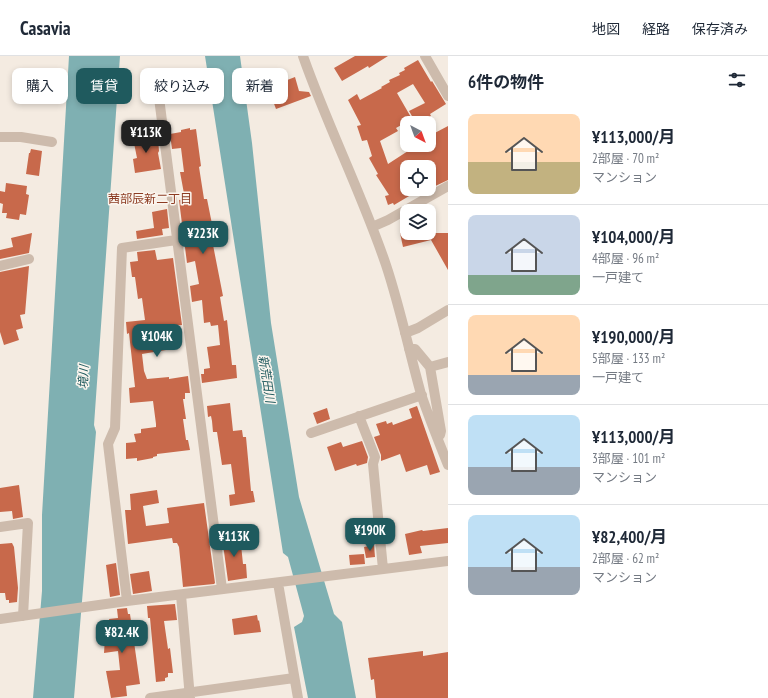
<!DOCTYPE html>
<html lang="ja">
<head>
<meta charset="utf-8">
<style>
	body { margin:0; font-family:"PT Sans Narrow","Noto Sans JP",sans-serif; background:#f6f6f7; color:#1f2937; height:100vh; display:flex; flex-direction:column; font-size:15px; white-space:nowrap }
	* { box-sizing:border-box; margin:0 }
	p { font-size:13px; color:#747a83 }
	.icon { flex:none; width:22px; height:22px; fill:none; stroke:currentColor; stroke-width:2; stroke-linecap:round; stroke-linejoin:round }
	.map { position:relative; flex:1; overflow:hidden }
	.side { display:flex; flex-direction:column; background:#fff; width:320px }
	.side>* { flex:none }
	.top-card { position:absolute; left:12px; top:12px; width:376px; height:36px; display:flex; gap:8px }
	.needle { width:26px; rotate:139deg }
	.fabs { position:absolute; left:400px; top:60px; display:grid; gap:8px }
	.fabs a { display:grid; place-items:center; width:36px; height:36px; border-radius:8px; background:#fff; box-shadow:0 2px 6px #0003; font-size:20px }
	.price { position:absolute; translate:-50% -34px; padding:0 9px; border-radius:8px; background:#1f5a5e; color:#fff; font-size:13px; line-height:26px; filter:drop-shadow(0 1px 2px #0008) }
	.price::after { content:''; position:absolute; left:50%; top:24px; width:12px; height:9px; margin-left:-6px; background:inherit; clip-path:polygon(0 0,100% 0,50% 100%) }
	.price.on { background:#222; color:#fff }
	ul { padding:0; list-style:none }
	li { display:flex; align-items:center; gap:12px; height:100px; padding:0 20px }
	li+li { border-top:1px solid #e0e1e3 }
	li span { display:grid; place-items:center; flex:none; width:112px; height:80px; border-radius:8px; color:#555 }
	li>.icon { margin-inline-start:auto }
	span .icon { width:48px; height:48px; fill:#fffc; stroke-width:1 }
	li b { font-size:17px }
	h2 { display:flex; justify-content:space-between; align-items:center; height:48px; padding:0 20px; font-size:17px }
	.pill { padding:0 14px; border-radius:8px; background:#fff; box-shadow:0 2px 6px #0003; font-size:14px; line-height:36px }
	.pill.on { background:#1f5a5e; color:#fff }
	header { display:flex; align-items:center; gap:24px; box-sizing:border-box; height:56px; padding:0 20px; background:#fff; border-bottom:1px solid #e0e1e3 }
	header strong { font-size:19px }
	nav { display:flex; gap:22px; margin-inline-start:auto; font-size:14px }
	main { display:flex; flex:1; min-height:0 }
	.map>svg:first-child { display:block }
	.water { fill:#7fb0b2 }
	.building { fill:#c8694b }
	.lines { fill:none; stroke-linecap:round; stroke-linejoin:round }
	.minor { stroke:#cdbbac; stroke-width:10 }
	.labels { text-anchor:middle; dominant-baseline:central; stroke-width:3; stroke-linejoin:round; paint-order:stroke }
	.neighbourhood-label { font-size:12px; fill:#8c3b22; stroke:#fbf5ee }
	.water-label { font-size:12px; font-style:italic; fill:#1f5a5e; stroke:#fbf5ee }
</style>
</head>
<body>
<header>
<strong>Casavia</strong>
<nav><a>地図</a><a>経路</a><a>保存済み</a></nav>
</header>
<main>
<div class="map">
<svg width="448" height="642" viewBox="0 0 448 642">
	<rect width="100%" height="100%" fill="#f4ebe1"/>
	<path class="water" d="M69 0H120L94 369 96 376 74 642H33L42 535V459Z
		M205 0H240L252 87 271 267 299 441 334 558 342 566 356 642H308L294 571 302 566 304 560 288 501 283 497Z"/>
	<path class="building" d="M355 0H388L369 12 368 10 342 25 334 12Z
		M418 4 431 26 432 25 446 48 430 58 431 60 419 67H416L409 55 425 47 413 28 397 37 412 63 396 72 398 75 380 85 388 108 408 95 407 93 413 89H429V80L448 70V124L429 133V111H407V133H421L394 149 393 147 388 149 385 140 389 139 376 119 378 118 369 102 372 100 367 84 362 85 357 70 361 69 348 44 357 38 360 44 382 32 381 31 390 26 389 24 400 19 399 17 405 14 404 12Z
		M295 21 299 35 309 36 311 40 276 53 273 45 282 42 277 28Z
		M190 72V74L196 73 201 110 199 111 204 143H207L212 168 207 169 209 189H213L223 240 220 241 224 265 227 264 232 309H236L237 322 202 327 201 318H204V313L210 312 207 291 220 289 218 269 211 270 210 266 204 267 202 244 192 246 190 230 199 228 195 205 187 207 180 152 179 144 185 143 180 116H184L181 92 172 93 170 78 181 76V74Z
		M144 76 146 85 158 83 159 95 158 97 161 113 135 117 133 103 137 102 134 87H136L134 77Z
		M31 93 42 95 39 120 26 118 29 97H30Z
		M6 127 27 130 26 138 29 139 26 159 20 158 19 164 6 162 7 157H2L3 148 0 147V135L5 136Z
		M167 153 169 172 162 173 163 179 137 183 136 175 154 172 152 156Z
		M32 177 29 197 0 203V194L13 191 11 182Z
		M400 177H448V214L431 184 403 191Z
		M155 194 157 204 173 202 182 269 172 270 174 283H170L172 293 142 298 144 315 147 323 169 321V323L188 320 190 337H185V343H183L186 363H183L186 384H188L190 394 157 398V400L153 401V402L137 405V402L126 403V387L136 386 134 378 141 377V373L156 371V368L153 345 130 347 129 332 135 331 129 277 127 278 126 266 145 264 142 242 138 243 135 221H132L130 206 138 205 137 196Z
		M29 210 25 258 20 259 23 272 16 274 19 284 4 289 0 276V216Z
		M230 347 233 375 242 374 243 381H246L251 435H253L255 446 230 450 229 439 235 438 231 408 222 409 217 376H213L212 365 211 360 208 361 207 350Z
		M417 350 440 416 430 419 427 409 406 416 400 398 381 405V399L374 381 380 379 376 368 386 365 387 368 392 366 393 369 412 362 409 353Z
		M327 352 330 363 317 368 313 357Z
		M362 385 368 401 367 407 357 410 356 408 335 415 327 391 341 386 343 391Z
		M19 429 23 461 13 463 12 455 0 456V432Z
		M157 434 159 447 143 450 146 470 169 467 167 452 204 447 215 527 214 528 183 531 179 491 177 487H173L172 482 128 488 125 454H131L130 438Z
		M448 472V487L420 490 422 497 409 499 405 478 422 474 423 475Z
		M240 479 243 508H246L247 522 228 525 222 481Z
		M12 487 14 491 18 532 17 546 9 547V544H6L5 537H0V488Z
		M374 489 375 501 366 502 364 491Z
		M364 498 365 508 350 509 349 499Z
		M116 507 120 539 110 541 106 509Z
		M149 515 152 535 133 538 130 518Z
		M175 548 177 564 164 565 168 593 170 592 173 617H168V621L165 622V625L156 626 150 562H148L147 550Z
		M127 552 128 558H130L140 628 126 630 127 640 111 642 106 615 120 614 118 595 104 597 106 567H110L109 563 118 562 117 553Z
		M257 559 258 565 259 564 261 576 234 579 232 563Z
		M423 595V600L448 596V642H376L374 623 371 624 368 602Z"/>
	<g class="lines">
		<path class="minor" d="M303 0C328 71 362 138 386 209 400 251 409 295 421 338 429 362 439 386 448 409
			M425 0 448 40
			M158 34 222 533
			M0 81H21L52 86
			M372 171 388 164 448 130
			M0 210 29 203
			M405 277 418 272 448 254
			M409 293H415L430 311 441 375 440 379
			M430 311 448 306
			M359 360 375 401 373 408 383 513
			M311 377 422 339
			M0 471 28 467 23 560
			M278 527 298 642
			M181 539 190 642
			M127 545 108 388 115 372 122 192 176 184
			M0 563 127 545 448 505
			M150 642 294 622"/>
	</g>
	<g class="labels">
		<g class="neighbourhood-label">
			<text x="150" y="142">茜部辰新二丁目</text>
		</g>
		<g class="water-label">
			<text transform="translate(83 321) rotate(-86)">境川</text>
			<text transform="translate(267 323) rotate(81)">新荒田川</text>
		</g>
	</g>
</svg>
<div class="fabs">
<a><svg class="needle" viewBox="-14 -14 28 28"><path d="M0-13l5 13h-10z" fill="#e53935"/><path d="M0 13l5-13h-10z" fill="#747a83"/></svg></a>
<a><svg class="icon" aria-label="locate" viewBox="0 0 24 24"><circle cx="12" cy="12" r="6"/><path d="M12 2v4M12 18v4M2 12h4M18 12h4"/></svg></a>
<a><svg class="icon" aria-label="layers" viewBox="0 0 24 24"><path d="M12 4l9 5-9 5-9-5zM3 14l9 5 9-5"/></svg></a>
</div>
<b class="price on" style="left:146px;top:98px">¥113K</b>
<b class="price" style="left:203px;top:199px">¥223K</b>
<b class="price" style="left:157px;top:302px">¥104K</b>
<b class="price" style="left:370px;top:496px">¥190K</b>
<b class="price" style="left:234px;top:502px">¥113K</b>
<b class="price" style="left:122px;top:598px">¥82.4K</b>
<div class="top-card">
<a class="pill">購入</a>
<a class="pill on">賃貸</a>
<a class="pill">絞り込み</a>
<a class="pill">新着</a>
</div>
</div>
<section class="side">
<h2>6件の物件<svg class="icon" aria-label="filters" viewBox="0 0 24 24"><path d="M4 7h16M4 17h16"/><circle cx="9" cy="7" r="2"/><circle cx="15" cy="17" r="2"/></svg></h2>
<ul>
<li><span style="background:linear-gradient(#ffd9b3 60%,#c2b280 0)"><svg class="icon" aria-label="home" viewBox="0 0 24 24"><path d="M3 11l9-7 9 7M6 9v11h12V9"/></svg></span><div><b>¥113,000/月</b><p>2部屋 · 70 m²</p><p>マンション</p></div></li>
<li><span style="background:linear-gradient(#c9d6e8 75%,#7fa58c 0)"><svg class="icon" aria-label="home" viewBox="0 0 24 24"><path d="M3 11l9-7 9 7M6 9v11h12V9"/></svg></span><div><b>¥104,000/月</b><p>4部屋 · 96 m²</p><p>一戸建て</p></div></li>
<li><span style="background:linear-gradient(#ffd9b3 75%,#9aa5b1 0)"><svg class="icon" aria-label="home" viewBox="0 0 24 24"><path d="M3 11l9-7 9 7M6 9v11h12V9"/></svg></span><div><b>¥190,000/月</b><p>5部屋 · 133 m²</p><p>一戸建て</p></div></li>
<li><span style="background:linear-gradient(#bfe0f5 65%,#9aa5b1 0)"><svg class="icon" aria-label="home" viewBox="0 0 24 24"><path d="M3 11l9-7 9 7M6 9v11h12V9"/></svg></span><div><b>¥113,000/月</b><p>3部屋 · 101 m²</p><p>マンション</p></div></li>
<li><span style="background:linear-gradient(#bfe0f5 65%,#9aa5b1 0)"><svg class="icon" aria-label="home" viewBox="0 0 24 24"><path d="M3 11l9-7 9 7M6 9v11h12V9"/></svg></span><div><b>¥82,400/月</b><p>2部屋 · 62 m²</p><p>マンション</p></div></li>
</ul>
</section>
</main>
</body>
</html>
